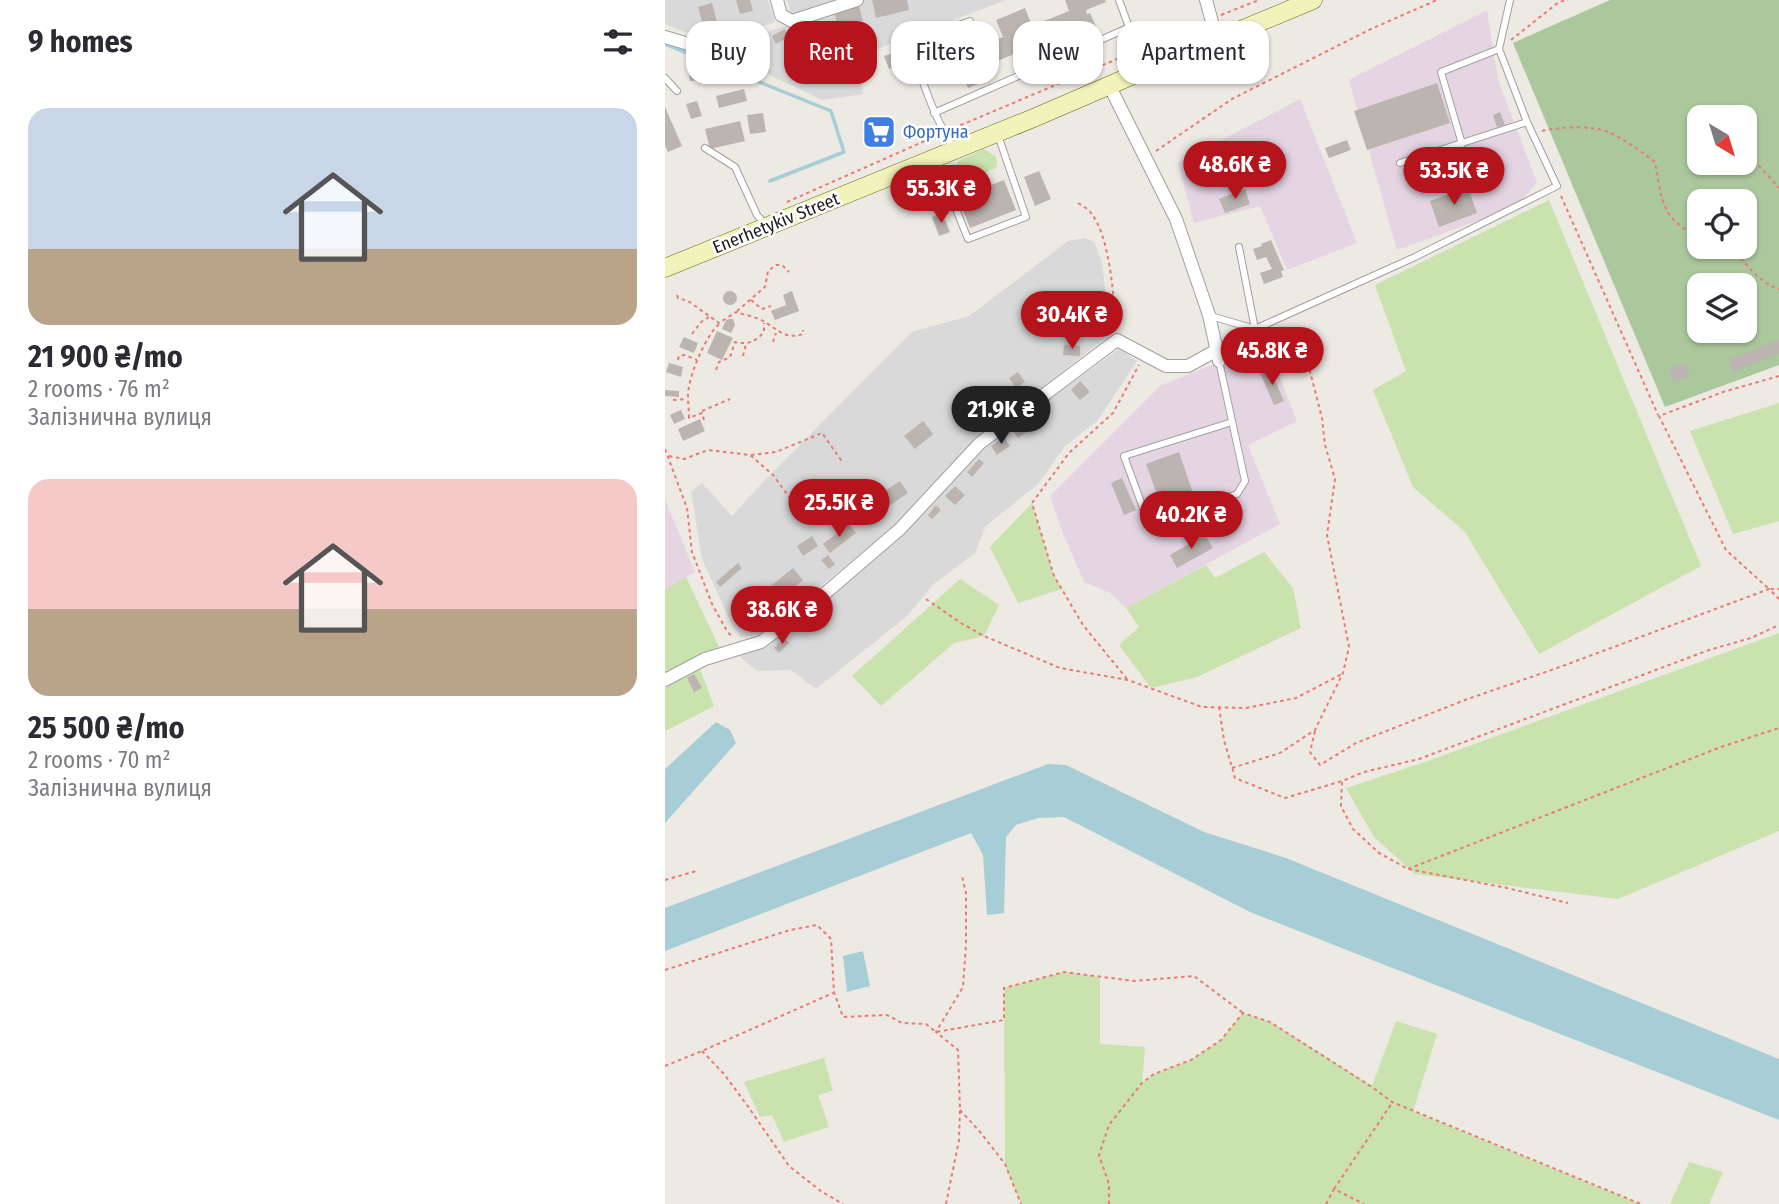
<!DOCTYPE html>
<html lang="en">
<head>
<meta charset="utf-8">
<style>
	body { margin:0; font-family:"Fira Sans Condensed",sans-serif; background:#f2f2f3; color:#2b2b33; height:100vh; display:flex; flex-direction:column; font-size:26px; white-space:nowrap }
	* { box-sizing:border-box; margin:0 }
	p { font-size:23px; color:#7c7c81 }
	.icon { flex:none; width:38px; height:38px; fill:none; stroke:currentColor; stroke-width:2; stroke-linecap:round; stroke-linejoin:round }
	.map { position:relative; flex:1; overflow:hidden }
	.panel { display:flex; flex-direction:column; background:#fff; width:665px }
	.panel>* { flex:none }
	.banner { position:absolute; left:21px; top:21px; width:665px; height:63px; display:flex; gap:14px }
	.needle { width:46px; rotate:142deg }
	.tools { position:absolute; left:1022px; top:105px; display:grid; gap:14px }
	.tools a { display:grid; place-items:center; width:70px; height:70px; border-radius:14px; background:#fff; box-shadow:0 2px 5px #0004; font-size:35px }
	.price { position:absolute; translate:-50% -60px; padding:0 16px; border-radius:24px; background:#b5141d; color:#fff; font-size:23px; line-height:46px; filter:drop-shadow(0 2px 4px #0008) }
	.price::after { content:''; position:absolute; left:50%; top:42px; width:21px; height:16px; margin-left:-10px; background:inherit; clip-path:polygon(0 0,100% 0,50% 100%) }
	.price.active { background:#222; color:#fff }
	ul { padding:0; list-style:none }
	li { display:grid; align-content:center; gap:14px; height:371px; padding:0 28px }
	li span { display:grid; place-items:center; height:217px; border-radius:21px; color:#555 }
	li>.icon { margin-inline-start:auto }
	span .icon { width:126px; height:126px; fill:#fffc; stroke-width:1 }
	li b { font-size:30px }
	h2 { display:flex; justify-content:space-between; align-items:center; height:84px; padding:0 28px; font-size:30px }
	.chip { padding:0 24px; border-radius:21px; background:#fff; box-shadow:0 2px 5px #0004; font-size:24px; line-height:63px }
	.chip.active { background:#b5141d; color:#fff }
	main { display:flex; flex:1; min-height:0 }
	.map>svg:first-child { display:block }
	.residential { fill:#dad9d9 }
	.industrial { fill:#e5d5e3 }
	.grass { fill:#cae2ad }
	.forest { fill:#abc89c; fill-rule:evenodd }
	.water { fill:#a7ced6 }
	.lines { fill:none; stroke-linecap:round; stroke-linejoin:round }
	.stream { stroke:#a7ced6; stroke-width:3.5 }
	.building { fill:#bcb4b0 }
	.service-casing { stroke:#a0a0a0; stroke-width:8 }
	.minor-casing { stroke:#a0a0a0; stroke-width:14 }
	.secondary-casing { stroke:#63670f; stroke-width:19 }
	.path { stroke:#eb7a75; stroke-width:2; stroke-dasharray:3.5 3.5; stroke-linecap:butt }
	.service { stroke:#fff; stroke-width:6 }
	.minor { stroke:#fff; stroke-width:12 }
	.secondary { stroke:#f2f2bb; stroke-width:18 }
	.labels { text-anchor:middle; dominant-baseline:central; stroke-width:5; stroke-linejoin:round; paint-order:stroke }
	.shop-label { font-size:18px; fill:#366cbe; stroke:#fff; text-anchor:start }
	.street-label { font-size:18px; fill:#1c1c1c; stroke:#fff }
</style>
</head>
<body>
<main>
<section class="panel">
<h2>9 homes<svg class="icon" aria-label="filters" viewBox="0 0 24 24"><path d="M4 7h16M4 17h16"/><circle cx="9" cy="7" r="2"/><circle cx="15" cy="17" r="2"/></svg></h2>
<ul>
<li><span style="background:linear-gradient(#c9d6e8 65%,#b9a48a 0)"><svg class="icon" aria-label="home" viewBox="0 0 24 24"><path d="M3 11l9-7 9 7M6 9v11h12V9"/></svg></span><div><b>21 900 ₴/mo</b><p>2 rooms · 76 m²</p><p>Залізнична вулиця</p></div></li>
<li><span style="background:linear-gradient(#f6c9c9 60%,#b9a48a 0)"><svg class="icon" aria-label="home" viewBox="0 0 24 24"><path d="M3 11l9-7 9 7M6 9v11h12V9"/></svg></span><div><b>25 500 ₴/mo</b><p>2 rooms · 70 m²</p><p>Залізнична вулиця</p></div></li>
</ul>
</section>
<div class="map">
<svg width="1114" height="1204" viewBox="0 0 1114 1204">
	<rect width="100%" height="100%" fill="#ede9e3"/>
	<path class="residential" d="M0 0H103L110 22 58 40 42 41 0 24Z
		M122 0H175L127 16Z
		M200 0H341L217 47 194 64 198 94 157 100 64 56 102 32Z
		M420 238 429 242 437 263 445 334 311 440 229 527 96 634 76 637 67 625 37 559 26 492 37 483 67 516 99 481 247 332 304 316 403 241Z
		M454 349 472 361 433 420 400 446 373 484 321 526 310 553 270 583 241 617 151 689 126 670 92 671 74 656 102 647 237 533 318 447Z"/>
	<path class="industrial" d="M822 10 833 80 872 183 850 207 732 250 684 80Z
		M635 99 692 243 622 270 595 206 529 223 513 163Z
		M601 343 632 421 583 445 615 524 461 608 445 593 419 582 396 529 385 496 495 386Z
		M0 499 30 572 0 590Z"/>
	<path class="grass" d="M319 149 331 157 332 163 331 168 301 181C293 176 290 170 293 161Z
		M884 200 1036 566 874 654 800 532 748 487 708 390 741 371 710 285Z
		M1114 403V521L1068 534 1025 431Z
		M367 503 389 576 397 589 353 603 325 547Z
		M599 552 628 588 636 628 532 677 486 688 454 645 474 627 461 608 541 565 550 578Z
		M21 577 54 647 0 672V590Z
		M295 579 334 605 319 636 289 643 216 706 187 676Z
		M1114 633V831L953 899 750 874 709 837 681 788 763 761Z
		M35 669 49 706 0 731V688Z
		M399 972 435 977V1044L480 1047 477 1083 489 1074 526 1060 556 1040 578 1013 605 1022 707 1086 731 1021 772 1034 748 1111 975 1204H356L340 1164 339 988Z
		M159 1058 168 1091 153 1095 164 1127 119 1142 107 1115 95 1117 79 1082Z
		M1024 1162 1058 1172 1044 1204H1005Z"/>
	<path class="forest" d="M945 0H1114V365L1000 407 848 43ZM1034 117H1080V163H1034ZM1034 201H1080V247H1034ZM1034 285H1080V331H1034Z"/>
	<path class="water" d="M51 722 65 730 71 743 0 823V769Z
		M383 764 401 765 539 832 621 858 1114 1059V1120L585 912 399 817 373 818 351 825 341 837 339 913 322 915 318 855 306 833 0 951V908Z
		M198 951 205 986 182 992 178 956Z"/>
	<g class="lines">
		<path class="stream" d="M0 44 166 111 179 152 105 181"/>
	</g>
	<path class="building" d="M71 0H85L88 11 75 14Z
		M207 0H242L244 10 211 18Z
		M400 0H440L441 2 421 10 422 14 425 13 434 33 412 42 409 35 396 40 394 36 320 66 325 79 303 88 296 70 271 80 257 46 281 36 288 52 318 40 319 45 338 37 331 20 360 8 367 26 404 11Z
		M47 3 54 30 40 33 33 7Z
		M194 6 198 21 173 27 169 12Z
		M120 29 124 37 111 44 107 36Z
		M147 29 151 49 135 52 131 32Z
		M168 30 169 39 155 41 154 31Z
		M44 46 61 48 60 59 43 57Z
		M229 53 233 65 224 69 219 56Z
		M31 68 33 80 25 81 23 69Z
		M772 83 785 123 702 150 689 111Z
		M79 89 82 101 54 108 51 96Z
		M32 101 37 116 26 119 21 104Z
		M0 107 17 146 3 152 0 146Z
		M835 112 840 125 832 127 828 115Z
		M98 113 101 132 85 134 82 115Z
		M225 119 231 134 203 145 197 129Z
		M75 121 80 141 45 149 40 129Z
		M682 140 686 150 664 158 660 148Z
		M374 171 386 199 370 206 359 177Z
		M339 180 351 210 305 228 293 198Z
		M803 187 812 213 774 227 765 201Z
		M580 189 585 204 560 213 554 199Z
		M277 213 285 232 274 236 267 217Z
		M606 240 619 270 616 271 618 277 599 284 595 273 607 269 601 257 592 260 588 249 597 246 596 244Z
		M127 291 134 311 110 320 106 311 121 305 118 295Z
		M58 298a7 7 0 1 1 14 0a7 7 0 1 1-14 0Z
		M424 292 426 309 409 311 408 294Z
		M65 319H68L70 325 66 333 57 329 61 320Z
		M52 331 68 338 57 360 42 353Z
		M19 337 33 343 29 353 14 347Z
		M1114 340V354L1067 372 1063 360Z
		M399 345 415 346V356L398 355Z
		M4 363 18 367 16 377 1 372Z
		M1021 363 1025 376 1008 382 1004 369Z
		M605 369 619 401 609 405 595 373Z
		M353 372 360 382 351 388 344 378Z
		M415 381 425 392 415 400 406 390Z
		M327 387 333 395 322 404 316 396Z
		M0 390 14 391V397L0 396Z
		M333 397 337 403 320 416 315 410Z
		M309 402 312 409 296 418 293 411Z
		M16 410 20 419 9 424 5 415Z
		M377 412 383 419 375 426 369 419Z
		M35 419 40 431 18 441 13 429Z
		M358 420 364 430 353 438 346 428Z
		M258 421 268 434 250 449 239 436Z
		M339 437 345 446 332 455 326 446Z
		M514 452 530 499 498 511 481 464Z
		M314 459 319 463 307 477 302 472Z
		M457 478 471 510 459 515 446 483Z
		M235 481 243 493 217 511 209 498Z
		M290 486 300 495 290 505 280 496Z
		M271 505 276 510 267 519 263 515Z
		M184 524 191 533 165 553 158 544Z
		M540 535 548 548 512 568 505 555Z
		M147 536 153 546 138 556 132 546Z
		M163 555 170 564 164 569 156 560Z
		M73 563 77 568 55 587 51 582Z
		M128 568 138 580 105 607 95 595Z
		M119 638 124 643 114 653 109 648Z
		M29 674 37 688 29 692 22 678Z"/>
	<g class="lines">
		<defs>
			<path id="service" d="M454 0 479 68
				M0 78 12 91
				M269 113 465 27
				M797 144 776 72 834 49
				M40 148 70 167 92 215 101 225
				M289 149C268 116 257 79 244 43L305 21
				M735 163 862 122
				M259 164 285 194 303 239 361 217 333 135
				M546 316 590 329 574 247
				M552 349 590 329 750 257 892 186 862 122 834 49 845 0
				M554 361 580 481 572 494 485 527 459 456 567 422"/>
			<path id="minor" d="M112 0 116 15 127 21 192 0
				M541 0 552 40
				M0 37 27 45
				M444 85 511 219 544 315 554 361
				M0 680 40 659 96 642 157 596 235 529 315 443 452 340 501 366H523L552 350"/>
			<path id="secondary" d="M0 268 371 117 480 70 648 0"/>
		</defs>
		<use href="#service" class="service-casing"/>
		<use href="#minor" class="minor-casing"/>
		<use href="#secondary" class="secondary-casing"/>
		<path class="path" d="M556 15 594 0
			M846 40 894 2 903 0
			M482 47 535 24
			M289 128 464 54
			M877 131C893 127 928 125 943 132 960 139 975 151 990 162 997 198 995 220 1034 236
			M491 151 567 99 706 29 772 0
			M1089 160 1114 188
			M896 196 993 415
			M122 202 271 136
			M413 203C418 206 423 209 426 213 445 236 449 299 451 328
			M1067 247C1080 263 1094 283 1114 289
			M12 295 13 298 23 301 54 323 71 312C80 315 92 317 100 322 113 330 121 340 138 334V330
			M86 300 97 309 106 306
			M72 311 100 287 103 271 111 265H117L124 272
			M27 334 36 322 44 317
			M108 342 111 333
			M78 356 81 344
			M13 360 14 356 20 355 32 360
			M51 370 54 362 65 357 70 342C83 345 90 342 99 332V323
			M1114 376 1058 392 994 416 1061 550 1104 589H1114
			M8 400 22 399
			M37 411 65 399
			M39 420 37 413 24 418C24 410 23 403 23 396 23 377 40 337 54 324
			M0 449 22 508 27 552 47 604 62 631 67 637
			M86 455 111 452 157 433 178 463
			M4 456 19 459 43 450 85 455 108 475 144 524
			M261 599 296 623 319 636 395 668 463 680 537 707 581 708 631 698 677 674
			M462 679 418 625 389 576 367 503 404 453 448 413 474 365
			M554 707 559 740 570 778 620 798 677 781 699 772 754 759 1044 650 1086 638 1114 625
			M650 731 645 752 655 765 691 743 800 700 895 667 1104 589 1114 599
			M567 768 615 753 650 730 678 673 684 647 662 535 670 479 660 445 657 418 639 348 630 337 606 332
			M677 782 676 806 688 829 714 853 743 869 842 888 903 903
			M743 869 1056 747 1114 728
			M0 880 31 871
			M0 970 125 930 152 925 166 939 169 992 178 1017 222 1015 237 1023 261 1024 271 1032 339 1020V988L399 972 469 981 529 976 578 1013
			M37 1051 59 1074 82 1105 124 1166 157 1192 178 1204
			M0 1066 37 1051 168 993
			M295 1110 316 1133 340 1164 356 1204
			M669 1189 727 1103
			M281 1204 294 1140 295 1109 293 1050 271 1032 298 987 301 945V893L297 876
			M444 1204V1184L434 1155 444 1125 477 1083 489 1074 526 1060 556 1040 578 1013 605 1022 707 1087 727 1102 976 1204
			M661 1204 669 1189 699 1204"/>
		<use href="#service" class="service"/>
		<use href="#minor" class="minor"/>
		<use href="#secondary" class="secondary"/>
	</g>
	<defs>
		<symbol id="supermarket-square" viewBox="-11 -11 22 22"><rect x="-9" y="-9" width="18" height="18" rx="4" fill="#3f7fe0" stroke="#fff"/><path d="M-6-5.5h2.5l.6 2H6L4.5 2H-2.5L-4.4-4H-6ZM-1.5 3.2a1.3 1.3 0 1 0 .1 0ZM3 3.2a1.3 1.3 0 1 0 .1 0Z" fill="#fff"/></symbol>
	</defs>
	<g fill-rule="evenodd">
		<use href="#supermarket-square" x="195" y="113" width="38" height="38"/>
	</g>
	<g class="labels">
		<g class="shop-label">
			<text x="238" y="132">Фортуна</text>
		</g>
		<g class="street-label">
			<text transform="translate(111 223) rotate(-22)">Enerhetykiv Street</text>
		</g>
	</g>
</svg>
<div class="tools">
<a><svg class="needle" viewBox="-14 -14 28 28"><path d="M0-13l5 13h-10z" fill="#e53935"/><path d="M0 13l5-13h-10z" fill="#7c7c81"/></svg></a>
<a><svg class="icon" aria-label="locate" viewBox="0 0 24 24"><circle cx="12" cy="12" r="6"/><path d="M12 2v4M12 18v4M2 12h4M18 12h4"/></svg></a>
<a><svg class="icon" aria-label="layers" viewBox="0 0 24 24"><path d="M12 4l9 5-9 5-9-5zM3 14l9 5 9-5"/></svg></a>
</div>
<b class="price" style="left:570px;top:201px">48.6K ₴</b>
<b class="price" style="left:789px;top:207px">53.5K ₴</b>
<b class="price" style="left:276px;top:225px">55.3K ₴</b>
<b class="price" style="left:407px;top:351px">30.4K ₴</b>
<b class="price" style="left:607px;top:387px">45.8K ₴</b>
<b class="price active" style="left:336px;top:446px">21.9K ₴</b>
<b class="price" style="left:174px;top:539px">25.5K ₴</b>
<b class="price" style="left:526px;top:551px">40.2K ₴</b>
<b class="price" style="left:117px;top:646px">38.6K ₴</b>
<div class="banner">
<a class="chip">Buy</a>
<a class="chip active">Rent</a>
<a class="chip">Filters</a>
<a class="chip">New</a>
<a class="chip">Apartment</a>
</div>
</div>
</main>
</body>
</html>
